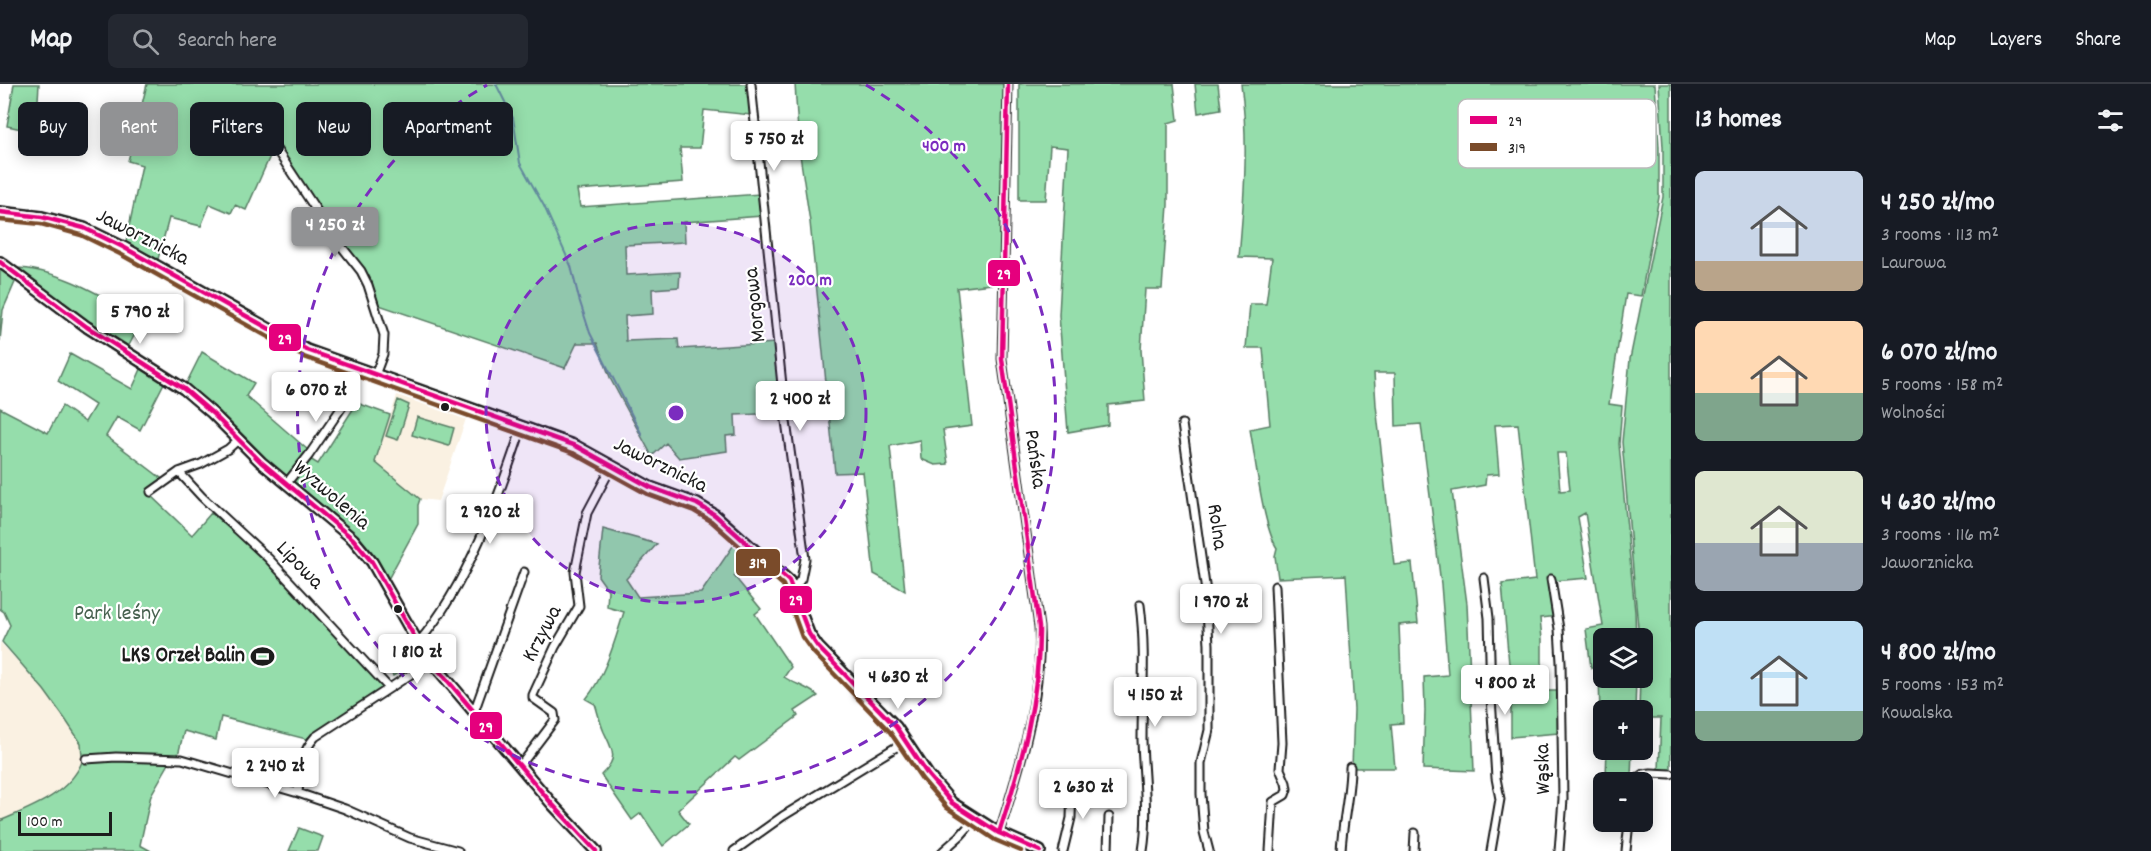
<!DOCTYPE html>
<html lang="en">
<head>
<meta charset="utf-8">
<style>
	body { margin:0; font-family:Dekko,sans-serif; background:#242831; color:#f1f3f6; height:100vh; display:flex; flex-direction:column; font-size:22px; white-space:nowrap }
	* { box-sizing:border-box; margin:0 }
	p { font-size:20px; color:#9ea1a6 }
	.icon { flex:none; width:33px; height:33px; fill:none; stroke:currentColor; stroke-width:2; stroke-linecap:round; stroke-linejoin:round }
	.map { position:relative; flex:1; overflow:hidden }
	.side { display:flex; flex-direction:column; background:#171b24; width:480px }
	.side>* { flex:none }
	.banner { position:absolute; left:18px; top:18px; width:570px; height:54px; display:flex; gap:12px }
	.controls { position:absolute; left:1593px; top:544px; display:grid; gap:12px }
	.controls a { display:grid; place-items:center; width:60px; height:60px; border-radius:9px; background:#171b24; box-shadow:0 3px 15px #0003; font-size:30px }
	.scale { position:absolute; left:18px; bottom:15px; width:94px; box-sizing:border-box; padding-left:6px; border:3px solid #1c1c1c; border-top:0; font-size:16px; line-height:21px; white-space:nowrap; color:#1c1c1c; -webkit-text-stroke:4px #fff; paint-order:stroke }
	.price { position:absolute; translate:-50% -51px; padding:0 14px; border-radius:6px; background:#fff; color:#222; font-size:20px; line-height:39px; filter:drop-shadow(0 2px 3px #0008) }
	.price::after { content:''; position:absolute; left:50%; top:36px; width:18px; height:14px; margin-left:-9px; background:inherit; clip-path:polygon(0 0,100% 0,50% 100%) }
	.price.on { background:#919294; color:#fff }
	ul { padding:0; list-style:none }
	li { display:flex; align-items:center; gap:18px; height:150px; padding:0 24px }
	li span { display:grid; place-items:center; flex:none; width:168px; height:120px; border-radius:9px; color:#555 }
	li>.icon { margin-inline-start:auto }
	span .icon { width:72px; height:72px; fill:#fffc; stroke-width:1 }
	li b { font-size:26px }
	h2 { display:flex; justify-content:space-between; align-items:center; height:72px; padding:0 24px; font-size:26px }
	.pill { padding:0 21px; border-radius:9px; background:#171b24; box-shadow:0 3px 15px #0003; font-size:21px; line-height:54px }
	.pill.on { background:#919294; color:#fff }
	header { display:flex; align-items:center; gap:36px; box-sizing:border-box; height:84px; padding:0 30px; background:#171b24; border-bottom:2px solid #363941 }
	header strong { font-size:28px }
	nav { display:flex; gap:33px; margin-inline-start:auto; font-size:21px }
	.search { width:420px; height:54px; background:#242831; display:flex; align-items:center; gap:15px; box-sizing:border-box; padding:0 21px; border-radius:9px; color:#9ea1a6; font-size:22px }
	main { display:flex; flex:1; min-height:0 }
	.map>svg:first-child { display:block }
	.built { fill:#faf1e2 }
	.green { fill:#95ddab; stroke:#587c64; stroke-width:1.5; fill-rule:evenodd }
	.lines { fill:none; stroke-linecap:round; stroke-linejoin:round }
	.stream { stroke:#628a9c; stroke-width:2 }
	.street-casing { stroke:#1c1c1c; stroke-width:11 }
	.secondary-casing { stroke:#1c1c1c; stroke-width:14 }
	.street { stroke:#fff; stroke-width:7 }
	.secondary { stroke:#fff; stroke-width:9 }
	.bus-1-casing { stroke:#fff; stroke-width:9 }
	.bus-2-casing { stroke:#fff; stroke-width:9 }
	.bus-1 { stroke:#e5007d; stroke-width:4.5 }
	.bus-2 { stroke:#7a4b2a; stroke-width:4.5 }
	.ring { fill:none; stroke:#7b2cbf; stroke-width:3; stroke-dasharray:10 8 }
	.bus-dot { fill:#1c1c1c; stroke:#fff; stroke-width:2 }
	.labels { text-anchor:middle; dominant-baseline:central; stroke-width:4.5; stroke-linejoin:round; paint-order:stroke }
	.street-label { font-size:22px; fill:#1c1c1c; stroke:#fff }
	.park-label { font-size:22px; fill:#46604e; stroke:#fff }
	.poi-label { font-size:22px; font-weight:bold; fill:#1c1c1c; stroke:#fff; text-anchor:end }
	.key { fill:#fff; stroke:#bbb; stroke-width:1.5 }
	.key-label { font-size:16px; fill:#1c1c1c }
	.centre { fill:#7b2cbf; stroke:#fff; stroke-width:3 }
	.ring-label { font-size:18px; text-anchor:middle; font-weight:bold; fill:#7b2cbf; stroke:#fff; stroke-width:4.5; stroke-linejoin:round; paint-order:stroke }
	.line-badge { stroke:#fff; stroke-width:2 }
	.badge-label { font-size:16px; text-anchor:middle; font-weight:bold; fill:#fff }
</style>
</head>
<body>
<header>
<strong>Map</strong>
<div class="search"><svg class="icon" aria-label="search" viewBox="0 0 24 24"><circle cx="10" cy="10" r="6"/><path d="M15 15l6 6"/></svg>Search here</div>
<nav><a>Map</a><a>Layers</a><a>Share</a></nav>
</header>
<main>
<div class="map">
<svg width="1671" height="767" viewBox="0 0 1671 767">
	<rect width="100%" height="100%" fill="#fff"/>
	<filter id="ink" filterUnits="userSpaceOnUse"><feTurbulence type="fractalNoise" baseFrequency=".0167" numOctaves="2"/><feDisplacementMap in="SourceGraphic" scale="12" xChannelSelector="R" yChannelSelector="G"/><feConvolveMatrix kernelMatrix="1 2 1 2 8 2 1 2 1" color-interpolation-filters="sRGB"/></filter>
	<g filter="url(#ink)">
		<path class="built" d="M399 305 468 329 438 417 420 415 375 378Z
			M0 558 44 606 81 659 82 678 79 686 59 707 46 717 0 737Z"/>
		<path class="green" d="M14 0H39L36 48 7 42Z
			M147 0H747L751 31 704 26 700 64H680L683 98 577 106 580 123 760 110 762 132 684 138 685 158 625 161 626 191 680 188 679 203 652 205 653 230 625 232 626 257 678 255 679 265 776 259 782 329 735 331 736 351 726 352 727 367 679 374 666 359 652 372 611 296 597 259H577L565 284 376 220 370 202 275 61 246 126 235 121 231 129 210 120 201 142 169 134 157 179 125 162 142 81 128 77Z
			M795 0H1005L1006 43 1000 199 957 204 972 342 943 346 948 380 935 381 921 375 920 356 890 362 905 507 874 490 863 388 835 389 810 138 799 64Z
			M1019 0H1174L1178 36 1168 39V121L1162 205H1145L1141 266 1145 317 1108 321V341L1068 348 1059 231 1068 64 1050 62 1046 116H1019Z
			M1195 0H1218L1221 25 1198 29Z
			M1241 0H1655L1659 63V113L1641 212 1626 210 1609 320 1622 322 1619 360 1635 528 1636 555H1604V594H1636L1635 627H1604L1603 635H1600L1599 586 1591 584 1586 545 1603 542 1585 429 1578 433 1588 494 1553 497 1559 532 1540 534 1542 555V607H1559V649L1511 653V580H1509L1502 500 1535 496 1518 340 1495 341 1499 390 1486 391 1485 401 1452 407 1467 520 1474 687 1423 685 1425 627 1424 593 1448 591 1441 500 1421 340 1396 342 1395 289H1374L1376 321 1394 481 1412 479 1418 539 1399 541 1403 639 1391 640 1395 684H1352L1354 626 1346 491 1278 494 1275 472 1277 464C1263 443 1255 372 1250 345L1270 341 1263 264H1246L1250 220H1266L1272 174 1239 173C1244 115 1249 58 1241 0ZM1557 369H1566L1570 406 1560 407Z
			M1659 0H1671V687L1659 686 1661 634H1643L1642 627H1639L1640 594H1642V555H1639L1622 358 1630 275 1663 113V63Z
			M0 184 16 196 3 226 0 257Z
			M14 184C59 184 105 214 143 235L127 265 89 242Z
			M202 268 254 299 246 312 308 366 285 394 185 302Z
			M70 270 132 305 142 283 165 297 140 346 117 333 106 352 165 397 150 411 192 451 211 429 278 486 337 543 384 605 306 655 221 633 216 656 184 647 178 671 132 670 82 672 81 659 65 635 44 606 2 558 10 541 4 528 0 525V324L48 349 62 322 85 338 95 321 58 297Z
			M349 316 390 331 375 378 420 415 418 421V440L387 497 375 478 291 399 310 375 318 380 355 322Z
			M398 316 409 321 398 356 386 352Z
			M417 333 454 344 449 362 412 351Z
			M603 445 657 460 626 495 638 513 701 509 737 456 752 469 734 492 761 525 755 530 791 583 784 593C796 601 808 603 818 612L795 627 798 632 739 676 735 673 678 726 689 740 663 762 641 729 632 736 601 691C619 674 613 667 604 648 600 639 598 629 595 620L586 615C606 590 614 559 624 528L607 523 608 506 598 492Z
			M392 572 401 587 393 592 384 576Z
			M1607 666H1632L1631 693 1606 691Z
			M132 675 171 676 151 711 140 761 151 767H0V737C30 724 68 711 82 678Z
			M299 744 323 753 318 767H289Z"/>
		<g class="lines">
			<path class="stream" d="M496 0 513 34 520 79 544 122 571 182 579 215 590 249 642 351"/>
			<defs>
				<path id="street" d="M751 0 785 330 805 475 801 495 793 506
					M276 65 334 153 361 187 368 201 384 251 383 270 375 291
					M1182 340 1206 508 1209 561V646L1201 679V710L1204 748 1209 767
					M179 388 202 413 268 474 389 604
					M286 400 309 371 344 320 356 284
					M151 408 179 388 201 380 228 365 238 356
					M1484 494 1489 534 1491 613 1496 694 1500 715 1491 767
					M1551 495 1559 545 1561 578 1563 715 1559 767
					M1140 521C1146 566 1142 610 1142 656 1143 693 1149 730 1143 767
					M418 559C467 502 499 413 522 343
					M474 628 524 488
					M86 675 116 673 182 675 298 709 345 725 410 754 458 767
					M520 682 555 636 554 629 533 614V611L555 563 579 522 575 488 587 429 612 382
					M1633 699 1634 696 1643 690 1651 689 1671 690
					M298 709C300 687 300 670 315 653L431 577
					M999 749C1019 687 1043 609 1039 543L1002 275 1008 0
					M734 767 783 732 906 657
					M943 767 960 752 975 735
					M1063 767 1071 734 1072 700
					M1108 767 1109 733
					M1270 767 1273 718 1285 711 1287 705 1286 699 1280 685 1282 659 1275 502
					M1341 767C1342 739 1350 711 1350 683
					M1414 767 1415 749
					M1626 767 1629 738"/>
				<path id="secondary" d="M0 128 42 133 84 144 123 163 307 266 576 362 650 403 697 420 715 431 789 497 809 550 818 563 896 643 928 691 952 719 999 749 1040 767
					M0 178 87 243 184 305 212 329 261 378 353 455 372 478 418 559 431 577 553 721 596 767"/>
			</defs>
			<use href="#street" class="street-casing"/>
			<use href="#secondary" class="secondary-casing"/>
			<use href="#street" class="street"/>
			<use href="#secondary" class="secondary"/>
			<defs>
				<path id="bus-1" d="M0 128 42 133 84 144 123 163 307 266 576 362 650 403 697 420 715 431 789 497 809 550 818 563 896 643 928 691 952 719 999 749 1040 767
					M0 178 87 243 184 305 212 329 261 378 353 455 372 478 418 559 431 577 553 721 596 767
					M999 749C1021 681 1040 614 1039 543L1002 275 1008 0"/>
				<path id="bus-2" d="M0 136 41 140 81 151 120 170 304 273 573 369 647 410 694 427 711 437 783 501 802 553 812 567 890 648 922 695 947 724 995 756 1021 767"/>
			</defs>
			<use href="#bus-1" class="bus-1-casing"/>
			<use href="#bus-2" class="bus-2-casing"/>
			<use href="#bus-1" class="bus-1"/>
			<use href="#bus-2" class="bus-2"/>
		</g>
	</g>
	<circle cx="676" cy="329" r="190" fill="#7b2cbf" fill-opacity=".12"/>
	<g class="ring">
		<circle cx="676" cy="329" r="190"/>
		<path d="M866 1A379 379 0 1 1 487 1"/>
	</g>
	<defs>
		<symbol id="stadium-bare" viewBox="-9 -9 18 18"><path d="M0-5a6.5 5 0 1 0 0 10a6.5 5 0 1 0 0-10ZM-3.5-1.8h7v3.6h-7Z" fill="#1c1c1c" stroke="#fff" stroke-width="2.5" paint-order="stroke"/></symbol>
	</defs>
	<g fill-rule="evenodd">
		<use href="#stadium-bare" x="246" y="556" width="33" height="33"/>
	</g>
	<g class="bus-dot">
		<circle cx="445" cy="323" r="5"/>
		<circle cx="398" cy="525" r="5"/>
	</g>
	<g class="labels">
		<g class="street-label">
			<text transform="translate(142 154) rotate(27)">Jaworznicka</text>
			<text transform="translate(756 221) rotate(-96)">Morgowa</text>
			<text transform="translate(1034 375) rotate(82)">Pańska</text>
			<text transform="translate(660 382) rotate(26)">Jaworznicka</text>
			<text transform="translate(331 412) rotate(41)">Wyzwolenia</text>
			<text transform="translate(1216 443) rotate(82)">Rolna</text>
			<text transform="translate(299 482) rotate(46)">Lipowa</text>
			<text transform="translate(543 550) rotate(-62)">Krzywa</text>
			<text transform="translate(1544 685) rotate(-91)">Wąska</text>
		</g>
		<g class="park-label">
			<text x="117" y="530">Park leśny</text>
		</g>
		<g class="poi-label">
			<text x="245" y="572">LKS Orzeł Balin</text>
		</g>
	</g>
	<rect x="1458" y="15" width="198" height="69" rx="9" class="key"/>
	<rect x="1470" y="32" width="27" height="8" fill="#e5007d"/>
	<rect x="1470" y="59" width="27" height="8" fill="#7a4b2a"/>
	<g class="key-label">
		<text x="1508" y="42">29</text>
		<text x="1508" y="69">319</text>
	</g>
	<circle cx="676" cy="329" r="9" class="centre"/>
	<g class="ring-label">
		<text x="944" y="67">400 m</text>
		<text x="810" y="201">200 m</text>
	</g>
	<g class="line-badge">
		<rect x="987" y="175" width="34" height="28" rx="6" fill="#e5007d"/>
		<rect x="268" y="239" width="34" height="29" rx="6" fill="#e5007d"/>
		<rect x="735" y="464" width="46" height="29" rx="6" fill="#7a4b2a"/>
		<rect x="779" y="501" width="34" height="29" rx="6" fill="#e5007d"/>
		<rect x="469" y="627" width="34" height="29" rx="6" fill="#e5007d"/>
	</g>
	<g class="badge-label">
		<text x="1004" y="195">29</text>
		<text x="285" y="260">29</text>
		<text x="758" y="484">319</text>
		<text x="796" y="521">29</text>
		<text x="486" y="648">29</text>
	</g>
</svg>
<div class="controls">
<a><svg class="icon" aria-label="layers" viewBox="0 0 24 24"><path d="M12 4l9 5-9 5-9-5zM3 14l9 5 9-5"/></svg></a>
<a>+</a>
<a>−</a>
</div>
<div class="scale">100 m</div>
<b class="price" style="left:774px;top:88px">5 750 zł</b>
<b class="price on" style="left:335px;top:174px">4 250 zł</b>
<b class="price" style="left:140px;top:261px">5 790 zł</b>
<b class="price" style="left:316px;top:339px">6 070 zł</b>
<b class="price" style="left:800px;top:348px">2 400 zł</b>
<b class="price" style="left:490px;top:461px">2 920 zł</b>
<b class="price" style="left:1221px;top:551px">1 970 zł</b>
<b class="price" style="left:417px;top:601px">1 810 zł</b>
<b class="price" style="left:898px;top:626px">4 630 zł</b>
<b class="price" style="left:1505px;top:632px">4 800 zł</b>
<b class="price" style="left:1155px;top:644px">4 150 zł</b>
<b class="price" style="left:275px;top:715px">2 240 zł</b>
<b class="price" style="left:1083px;top:736px">2 630 zł</b>
<div class="banner">
<a class="pill">Buy</a>
<a class="pill on">Rent</a>
<a class="pill">Filters</a>
<a class="pill">New</a>
<a class="pill">Apartment</a>
</div>
</div>
<section class="side">
<h2>13 homes<svg class="icon" aria-label="filters" viewBox="0 0 24 24"><path d="M4 7h16M4 17h16"/><circle cx="9" cy="7" r="2"/><circle cx="15" cy="17" r="2"/></svg></h2>
<ul>
<li><span style="background:linear-gradient(#c9d6e8 75%,#b9a48a 0)"><svg class="icon" aria-label="home" viewBox="0 0 24 24"><path d="M3 11l9-7 9 7M6 9v11h12V9"/></svg></span><div><b>4 250 zł/mo</b><p>3 rooms · 113 m²</p><p>Laurowa</p></div></li>
<li><span style="background:linear-gradient(#ffd9b3 60%,#7fa58c 0)"><svg class="icon" aria-label="home" viewBox="0 0 24 24"><path d="M3 11l9-7 9 7M6 9v11h12V9"/></svg></span><div><b>6 070 zł/mo</b><p>5 rooms · 158 m²</p><p>Wolności</p></div></li>
<li><span style="background:linear-gradient(#dfe7d0 60%,#9aa5b1 0)"><svg class="icon" aria-label="home" viewBox="0 0 24 24"><path d="M3 11l9-7 9 7M6 9v11h12V9"/></svg></span><div><b>4 630 zł/mo</b><p>3 rooms · 116 m²</p><p>Jaworznicka</p></div></li>
<li><span style="background:linear-gradient(#bfe0f5 75%,#7fa58c 0)"><svg class="icon" aria-label="home" viewBox="0 0 24 24"><path d="M3 11l9-7 9 7M6 9v11h12V9"/></svg></span><div><b>4 800 zł/mo</b><p>5 rooms · 153 m²</p><p>Kowalska</p></div></li>
</ul>
</section>
</main>
</body>
</html>
